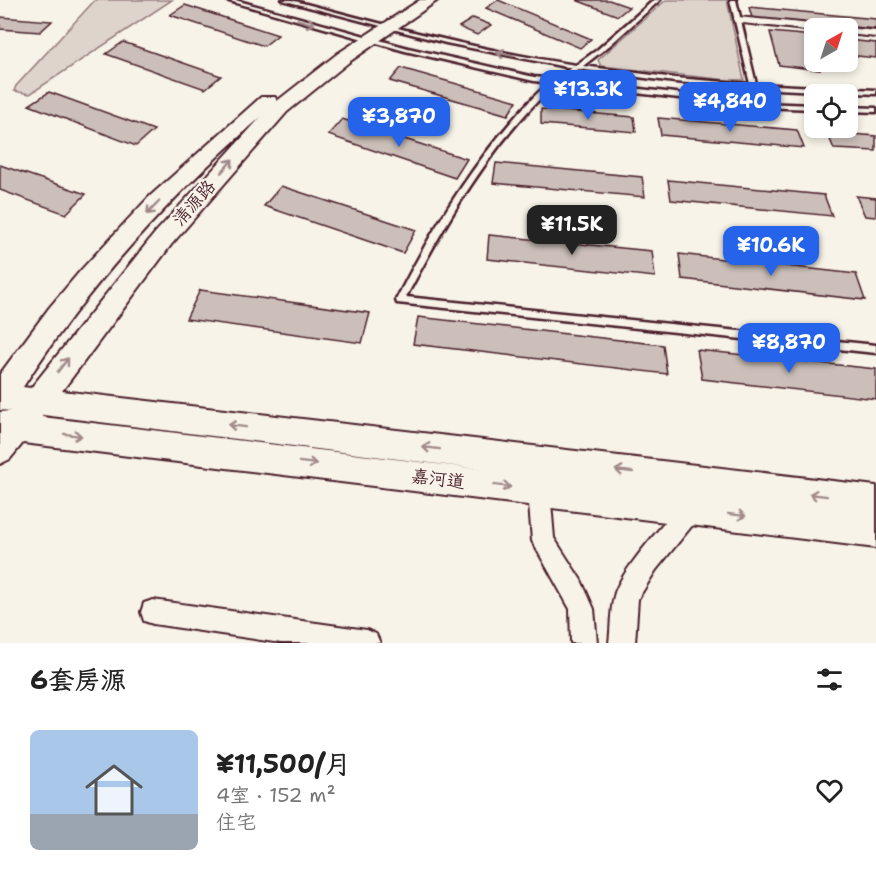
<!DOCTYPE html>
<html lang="zh">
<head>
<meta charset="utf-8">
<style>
	body { margin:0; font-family:"Shantell Sans","LXGW WenKai TC",sans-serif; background:#f2f2f2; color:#222; height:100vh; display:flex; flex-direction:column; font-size:22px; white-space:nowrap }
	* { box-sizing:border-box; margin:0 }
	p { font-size:20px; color:#767676 }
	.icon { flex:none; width:33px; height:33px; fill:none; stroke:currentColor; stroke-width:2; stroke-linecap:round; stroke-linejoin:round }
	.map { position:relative; height:643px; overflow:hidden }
	.sheet { display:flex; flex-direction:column; background:#fff; flex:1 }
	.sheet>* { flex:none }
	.needle { width:39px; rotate:39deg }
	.controls { position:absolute; left:804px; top:18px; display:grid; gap:12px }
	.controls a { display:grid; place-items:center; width:54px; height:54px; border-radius:9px; background:#fff; box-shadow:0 3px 9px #0003; font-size:30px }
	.price { position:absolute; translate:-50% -51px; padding:0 14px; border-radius:12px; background:#2563eb; color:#fff; font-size:20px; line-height:39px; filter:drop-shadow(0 2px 3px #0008) }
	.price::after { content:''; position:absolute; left:50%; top:36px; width:18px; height:14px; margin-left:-9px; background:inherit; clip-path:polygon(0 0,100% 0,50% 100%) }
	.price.current { background:#222; color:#fff }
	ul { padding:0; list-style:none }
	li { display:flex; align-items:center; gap:18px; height:150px; padding:0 30px }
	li+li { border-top:2px solid #e0e0e0 }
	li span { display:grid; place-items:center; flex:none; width:168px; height:120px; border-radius:9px; color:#555 }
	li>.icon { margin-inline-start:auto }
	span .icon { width:72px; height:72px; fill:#fffc; stroke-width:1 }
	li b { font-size:26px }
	h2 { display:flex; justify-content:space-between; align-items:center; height:72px; padding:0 30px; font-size:26px }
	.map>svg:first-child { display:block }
	.green { fill:#ded4cc; stroke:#947a7c; stroke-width:1.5 }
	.building { fill:#ccbfb9; stroke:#4a1f2b; stroke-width:1.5 }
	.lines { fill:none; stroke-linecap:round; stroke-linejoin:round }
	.lane-casing { stroke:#4a1f2b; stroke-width:5 }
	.street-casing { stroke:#4a1f2b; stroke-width:4 }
	.secondary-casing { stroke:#4a1f2b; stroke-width:4 }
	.lane { fill:#f7f3e8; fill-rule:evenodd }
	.street { fill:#f7f3e8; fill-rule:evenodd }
	.secondary { fill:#f7f3e8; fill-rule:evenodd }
	.oneway { stroke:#a0898a }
	.labels { text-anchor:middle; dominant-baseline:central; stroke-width:4.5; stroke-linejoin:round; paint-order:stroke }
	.street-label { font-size:18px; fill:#4a1f2b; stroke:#f7f3e8 }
</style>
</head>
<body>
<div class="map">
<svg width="876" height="643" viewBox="0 0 876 643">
	<rect width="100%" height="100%" fill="#f7f3e8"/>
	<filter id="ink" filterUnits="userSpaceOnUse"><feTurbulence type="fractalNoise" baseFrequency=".0167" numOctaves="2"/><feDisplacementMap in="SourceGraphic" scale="12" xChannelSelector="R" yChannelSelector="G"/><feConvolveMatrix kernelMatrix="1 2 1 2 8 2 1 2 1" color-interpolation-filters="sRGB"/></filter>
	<g filter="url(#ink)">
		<path class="green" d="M95 0H172L30 94 14 91 16 86Z
			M666 0H727L744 80H727L601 66 598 60Z"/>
		<path class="building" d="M498 0 591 39 580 48 486 8Z
			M576 0H609L629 7 618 16Z
			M185 5 278 35 264 46 170 15Z
			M749 7 876 19V29L752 18Z
			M0 17 52 21 40 32 0 29Z
			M473 18 491 25 477 35 459 27Z
			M770 32 814 36V62H817L820 70 779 65Z
			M848 40 876 43V58L848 55Z
			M123 42 221 76 205 89 106 54Z
			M401 68 517 101 508 115 390 81Z
			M49 92 154 130 136 146 29 105Z
			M541 109 634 117 636 132 541 124Z
			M658 118 797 130 804 148 661 135Z
			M342 119 467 159 455 178 328 135Z
			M827 132 876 136V151L834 149Z
			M496 163 642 177 645 197 493 183Z
			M0 165 86 194 66 214 0 190Z
			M668 180 824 195 832 216 671 200Z
			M281 186 416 230 403 253 264 206Z
			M856 196 876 198V217L865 216Z
			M489 235 652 251 655 277 487 259Z
			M679 254 856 274 865 300 682 279Z
			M200 290 370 313 362 343 186 319Z
			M418 317 663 345 667 374 413 344Z
			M697 350 876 369V399L702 379Z"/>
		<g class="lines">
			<defs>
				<path id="lane" d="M226 0H235L408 48 534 77 554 79 571 68 446 43 282 0H291C385 25 480 51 576 65L597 50 654 0H660L610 45 583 66 675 78 750 84 730 0H736L756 84 876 90V94L757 88 761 103 814 105V109L758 107 557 84C541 96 528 111 515 126 471 178 438 237 406 297L876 345V353L397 303 396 300C428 237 465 175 511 122 523 108 535 94 550 83L534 81 405 51ZM578 69 675 82 751 88 754 102 561 80Z
					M848 107 876 108V112L848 111Z"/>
				<path id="street" d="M738 17 822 25 828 28H814V31L734 22V18Z
					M844 28H848L876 31V37L848 34V28Z
					M539 480 547 483 550 491 554 538 581 580 594 609 597 643H571L570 609 532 541 528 491 531 483Z
					M691 498 699 501 702 509 699 517 656 570 638 599 635 643H609C611 628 610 611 614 596 620 571 666 522 683 501Z
					M153 600 367 630 376 634 380 643H281L153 624 144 621 141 612 144 603Z"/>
				<path id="secondary" d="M420 0H438L349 62 287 112 171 245 62 391 876 486V548L23 443 10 459 0 464V412L11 411 0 410V374L49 308 81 270 149 197 261 97H275L277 101 337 54ZM261 117 155 233 31 388 23 387C88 285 170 197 261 117ZM43 415 487 470 42 417Z"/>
			</defs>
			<use href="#lane" class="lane-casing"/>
			<use href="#street" class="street-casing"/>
			<use href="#secondary" class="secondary-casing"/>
			<use href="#lane" class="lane"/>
			<use href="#street" class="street"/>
			<use href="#secondary" class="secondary"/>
		</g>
		<defs><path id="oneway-shaft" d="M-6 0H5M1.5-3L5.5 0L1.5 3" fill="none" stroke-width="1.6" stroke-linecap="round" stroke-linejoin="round" transform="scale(1.5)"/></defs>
		<g class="oneway">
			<use href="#oneway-shaft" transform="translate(306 22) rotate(16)"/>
			<use href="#oneway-shaft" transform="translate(505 54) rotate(-169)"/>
			<use href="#oneway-shaft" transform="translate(227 166) rotate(-49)"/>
			<use href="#oneway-shaft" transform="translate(153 208) rotate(134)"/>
			<use href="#oneway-shaft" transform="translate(63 365) rotate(-52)"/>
			<use href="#oneway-shaft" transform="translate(237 426) rotate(-173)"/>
			<use href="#oneway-shaft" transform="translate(73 435) rotate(7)"/>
			<use href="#oneway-shaft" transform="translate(431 448) rotate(-173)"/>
			<use href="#oneway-shaft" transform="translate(308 463) rotate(7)"/>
			<use href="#oneway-shaft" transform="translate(624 471) rotate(-173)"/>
			<use href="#oneway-shaft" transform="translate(502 486) rotate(7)"/>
			<use href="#oneway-shaft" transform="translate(818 495) rotate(-173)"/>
			<use href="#oneway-shaft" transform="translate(737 515) rotate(7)"/>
		</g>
	</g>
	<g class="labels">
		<g class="street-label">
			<text transform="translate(194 203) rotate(-49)">清源路</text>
			<text transform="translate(438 479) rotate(7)">嘉河道</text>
		</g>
	</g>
</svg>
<div class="controls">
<a><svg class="needle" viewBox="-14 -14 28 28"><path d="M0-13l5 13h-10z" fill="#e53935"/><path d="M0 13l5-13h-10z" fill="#767676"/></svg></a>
<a><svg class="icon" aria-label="locate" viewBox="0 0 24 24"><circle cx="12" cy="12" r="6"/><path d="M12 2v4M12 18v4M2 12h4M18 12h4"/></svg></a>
</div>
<b class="price" style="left:588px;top:121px">¥13.3K</b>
<b class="price" style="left:730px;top:133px">¥4,840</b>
<b class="price" style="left:399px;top:148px">¥3,870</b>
<b class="price current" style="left:572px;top:256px">¥11.5K</b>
<b class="price" style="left:771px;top:277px">¥10.6K</b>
<b class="price" style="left:789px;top:374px">¥8,870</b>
</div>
<section class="sheet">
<h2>6套房源<svg class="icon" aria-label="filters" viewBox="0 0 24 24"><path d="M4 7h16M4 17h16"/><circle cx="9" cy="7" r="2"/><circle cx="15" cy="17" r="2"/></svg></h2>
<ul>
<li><span style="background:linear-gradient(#a9c7e8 70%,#9aa5b1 0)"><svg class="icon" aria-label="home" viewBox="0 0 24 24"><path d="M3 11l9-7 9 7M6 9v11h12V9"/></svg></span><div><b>¥11,500/月</b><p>4室 · 152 m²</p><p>住宅</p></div><svg class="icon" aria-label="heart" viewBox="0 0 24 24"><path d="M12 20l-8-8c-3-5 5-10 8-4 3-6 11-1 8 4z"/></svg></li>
</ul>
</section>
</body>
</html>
